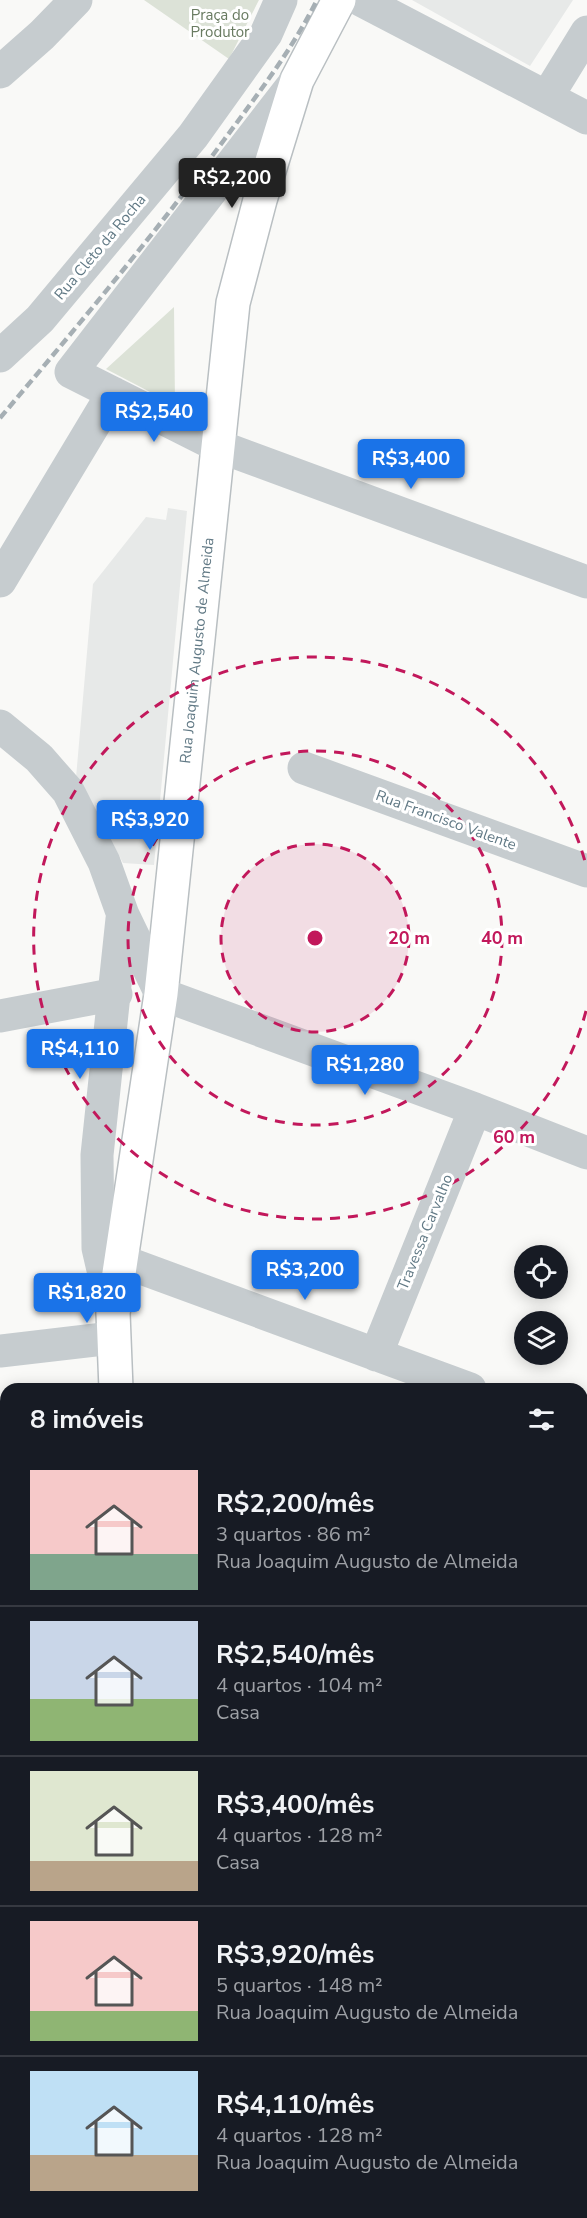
<!DOCTYPE html>
<html lang="pt">
<head>
<meta charset="utf-8">
<style>
	body { margin:0; font-family:"Nunito Sans",sans-serif; background:#20242c; color:#f1f3f6; height:100vh; display:flex; flex-direction:column; font-size:22px; white-space:nowrap }
	* { box-sizing:border-box; margin:0 }
	p { font-size:20px; color:#9ea1a6 }
	.icon { flex:none; width:33px; height:33px; fill:none; stroke:currentColor; stroke-width:2; stroke-linecap:round; stroke-linejoin:round }
	.map { position:relative; flex:1; overflow:hidden }
	.side { position:absolute; left:0px; top:1383px; width:588px; height:836px; display:flex; flex-direction:column; background:#171b24; border-radius:18px 18px 0 0; box-shadow:0 3px 15px #0003 }
	.side>* { flex:none }
	.fabs { position:absolute; left:514px; top:1245px; display:grid; gap:12px }
	.fabs a { display:grid; place-items:center; width:54px; height:54px; border-radius:50%; background:#171b24; box-shadow:0 3px 15px #0003; font-size:30px }
	.price { position:absolute; translate:-50% -51px; padding:0 14px; border-radius:6px; background:#1a73e8; color:#fff; font-size:20px; line-height:39px; filter:drop-shadow(0 2px 3px #0008) }
	.price::after { content:''; position:absolute; left:50%; top:36px; width:18px; height:14px; margin-left:-9px; background:inherit; clip-path:polygon(0 0,100% 0,50% 100%) }
	.price.selected { background:#222; color:#fff }
	ul { padding:0; list-style:none }
	li { display:flex; align-items:center; gap:18px; height:150px; padding:0 30px }
	li+li { border-top:2px solid #363941 }
	li span { display:grid; place-items:center; flex:none; width:168px; height:120px; border-radius:0px; color:#555 }
	li>.icon { margin-inline-start:auto }
	span .icon { width:72px; height:72px; fill:#fffc; stroke-width:1 }
	li b { font-size:26px }
	h2 { display:flex; justify-content:space-between; align-items:center; height:72px; padding:0 30px; font-size:26px }
	.map>svg:first-child { display:block }
	.built { fill:#e7e9e8 }
	.green { fill:#dce2d7 }
	.lines { fill:none; stroke-linecap:round; stroke-linejoin:round }
	.major-casing { stroke:#b9bfc2; stroke-width:36 }
	.minor { stroke:#c6cccf; stroke-width:33 }
	.major { stroke:#fff; stroke-width:33 }
	.rail { stroke:#a6afb4; stroke-width:4.5; stroke-dasharray:9 4.5; stroke-linecap:butt }
	.ring { fill:none; stroke:#c2185b; stroke-width:3; stroke-dasharray:10 8 }
	.labels { text-anchor:middle; dominant-baseline:central; stroke-width:6; stroke-linejoin:round; paint-order:stroke }
	.park-label { font-size:15px; fill:#697b61; stroke:#fff }
	.street-label { font-size:15px; fill:#617985; stroke:#fff }
	.centre { fill:#c2185b; stroke:#fff; stroke-width:3 }
	.ring-label { font-size:18px; text-anchor:middle; font-weight:bold; fill:#c2185b; stroke:#fff; stroke-width:6; stroke-linejoin:round; paint-order:stroke }
</style>
</head>
<body>
<div class="map">
<svg width="587" height="2218" viewBox="0 0 587 2218">
	<rect width="100%" height="100%" fill="#f9f9f7"/>
	<path class="built" d="M412 0H573L530 66Z
		M168 508 187 511 154 865 123 863 99 817 75 789 93 584 146 517 166 520Z"/>
	<path class="green" d="M144 0H259L229 59Z
		M174 307 175 405 106 369Z"/>
	<g class="lines">
		<defs>
			<g id="major">
				<path id="s1" d="M116 1389 113 1313 161 994 233 303 260 200 297 80 339 0"/>
				<path d="M582 1741 587 1729"/>
				<path d="M269 2212 270 2218"/>
				<path d="M392 2218 394 2212"/>
			</g>
		</defs>
		<use href="#major" class="major-casing"/>
		<path class="minor" d="M361 0 587 118
			M0 72 42 35 76 0
			M296 81 71 372 218 446 587 582
			M547 97 587 32
			M0 356 40 319 193 136 266 34 281 0
			M0 581 113 393
			M0 726 39 758 68 791 104 862 123 915 161 994 475 1109 587 1153
			M304 768 587 871
			M0 1016 116 994
			M98 1248 122 1261 470 1389
			M113 1313 98 1248 97 1155 122 919
			M0 1351 112 1338
			M376 1355 475 1109
			M582 1432 587 1433
			M0 1504H6
			M0 1883 6 1881
			M582 1951 587 1953
			M582 2122 587 2104
			M555 2218 557 2212"/>
		<use href="#major" class="major"/>
		<path class="rail" d="M0 418C77 327 153 236 224 140 257 95 292 50 317 0"/>
	</g>
	<circle cx="315" cy="938" r="94" fill="#c2185b" fill-opacity=".12"/>
	<g class="ring">
		<circle cx="315" cy="938" r="94"/>
		<circle cx="315" cy="938" r="187"/>
		<path d="M586 1011A281 281 0 1 1 586 865"/>
	</g>
	<g class="labels">
		<g class="park-label">
			<text x="220" y="15">Praça do<tspan x="220" dy="17">Produtor</tspan></text>
		</g>
		<g class="street-label">
			<text transform="translate(100 247) rotate(-50)">Rua Cleto da Rocha</text>
			<text stroke="none"><textPath href="#s1" startOffset="744">Rua Joaquim Augusto de Almeida</textPath></text>
			<text transform="translate(446 820) rotate(20)">Rua Francisco Valente</text>
			<text transform="translate(425 1232) rotate(-68)">Travessa Carvalho</text>
		</g>
	</g>
	<circle cx="315" cy="938" r="9" class="centre"/>
	<g class="ring-label">
		<text x="409" y="944">20 m</text>
		<text x="502" y="944">40 m</text>
		<text x="514" y="1143">60 m</text>
	</g>
</svg>
<div class="fabs">
<a><svg class="icon" aria-label="locate" viewBox="0 0 24 24"><circle cx="12" cy="12" r="6"/><path d="M12 2v4M12 18v4M2 12h4M18 12h4"/></svg></a>
<a><svg class="icon" aria-label="layers" viewBox="0 0 24 24"><path d="M12 4l9 5-9 5-9-5zM3 14l9 5 9-5"/></svg></a>
</div>
<b class="price selected" style="left:232px;top:209px">R$2,200</b>
<b class="price" style="left:154px;top:443px">R$2,540</b>
<b class="price" style="left:411px;top:490px">R$3,400</b>
<b class="price" style="left:150px;top:851px">R$3,920</b>
<b class="price" style="left:80px;top:1080px">R$4,110</b>
<b class="price" style="left:365px;top:1096px">R$1,280</b>
<b class="price" style="left:305px;top:1301px">R$3,200</b>
<b class="price" style="left:87px;top:1324px">R$1,820</b>
<section class="side">
<h2>8 imóveis<svg class="icon" aria-label="filters" viewBox="0 0 24 24"><path d="M4 7h16M4 17h16"/><circle cx="9" cy="7" r="2"/><circle cx="15" cy="17" r="2"/></svg></h2>
<ul>
<li><span style="background:linear-gradient(#f6c9c9 70%,#7fa58c 0)"><svg class="icon" aria-label="home" viewBox="0 0 24 24"><path d="M3 11l9-7 9 7M6 9v11h12V9"/></svg></span><div><b>R$2,200/mês</b><p>3 quartos · 86 m²</p><p>Rua Joaquim Augusto de Almeida</p></div></li>
<li><span style="background:linear-gradient(#c9d6e8 65%,#8fb573 0)"><svg class="icon" aria-label="home" viewBox="0 0 24 24"><path d="M3 11l9-7 9 7M6 9v11h12V9"/></svg></span><div><b>R$2,540/mês</b><p>4 quartos · 104 m²</p><p>Casa</p></div></li>
<li><span style="background:linear-gradient(#dfe7d0 75%,#b9a48a 0)"><svg class="icon" aria-label="home" viewBox="0 0 24 24"><path d="M3 11l9-7 9 7M6 9v11h12V9"/></svg></span><div><b>R$3,400/mês</b><p>4 quartos · 128 m²</p><p>Casa</p></div></li>
<li><span style="background:linear-gradient(#f6c9c9 75%,#8fb573 0)"><svg class="icon" aria-label="home" viewBox="0 0 24 24"><path d="M3 11l9-7 9 7M6 9v11h12V9"/></svg></span><div><b>R$3,920/mês</b><p>5 quartos · 148 m²</p><p>Rua Joaquim Augusto de Almeida</p></div></li>
<li><span style="background:linear-gradient(#bfe0f5 70%,#b9a48a 0)"><svg class="icon" aria-label="home" viewBox="0 0 24 24"><path d="M3 11l9-7 9 7M6 9v11h12V9"/></svg></span><div><b>R$4,110/mês</b><p>4 quartos · 128 m²</p><p>Rua Joaquim Augusto de Almeida</p></div></li>
</ul>
</section>
</div>
</body>
</html>
